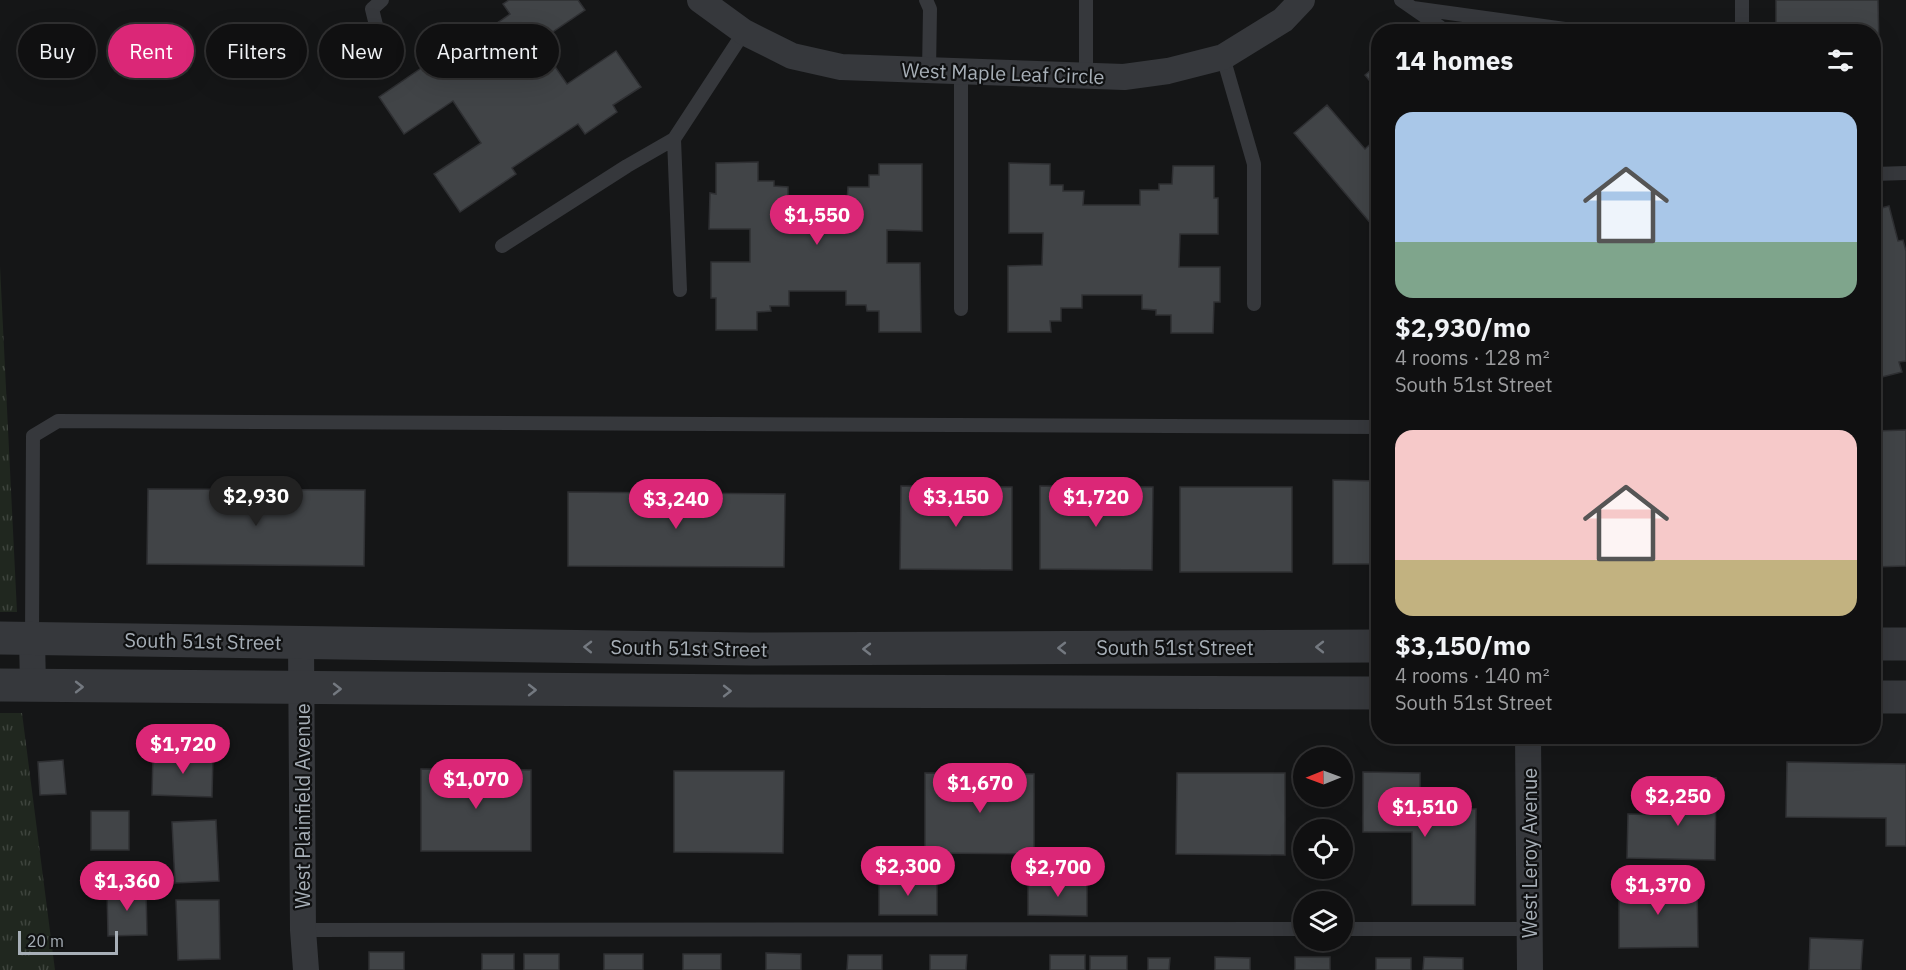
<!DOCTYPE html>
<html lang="en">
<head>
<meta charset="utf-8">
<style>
	body { margin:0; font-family:"IBM Plex Sans",sans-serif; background:#19191a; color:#f1f3f6; height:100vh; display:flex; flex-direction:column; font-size:22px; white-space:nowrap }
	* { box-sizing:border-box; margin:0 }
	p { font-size:20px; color:#9c9d9f }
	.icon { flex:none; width:33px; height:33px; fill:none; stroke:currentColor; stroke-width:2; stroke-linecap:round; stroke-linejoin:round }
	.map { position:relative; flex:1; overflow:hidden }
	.drawer { position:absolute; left:1371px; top:24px; width:510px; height:720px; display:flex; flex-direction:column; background:#101011; border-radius:24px; box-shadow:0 6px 24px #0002,0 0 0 2px #303031 }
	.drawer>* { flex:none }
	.guide { position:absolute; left:18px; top:24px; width:570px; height:54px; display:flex; gap:12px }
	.needle { width:39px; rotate:269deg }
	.buttons { position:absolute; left:1293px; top:747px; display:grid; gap:12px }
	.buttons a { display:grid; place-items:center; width:60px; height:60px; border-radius:50%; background:#101011; box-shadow:0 6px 24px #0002,0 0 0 2px #303031; font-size:30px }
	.scale { position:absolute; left:18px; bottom:15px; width:100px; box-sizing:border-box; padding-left:6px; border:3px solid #a7afb7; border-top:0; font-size:16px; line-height:21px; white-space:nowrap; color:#a7afb7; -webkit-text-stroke:4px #101112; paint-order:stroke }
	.price { position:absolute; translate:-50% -51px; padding:0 14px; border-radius:21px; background:#db2777; color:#fff; font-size:20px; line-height:39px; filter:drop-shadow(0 2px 3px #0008) }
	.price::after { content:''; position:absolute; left:50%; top:36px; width:18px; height:14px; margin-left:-9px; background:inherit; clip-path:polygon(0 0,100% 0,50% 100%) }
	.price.active { background:#222; color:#fff }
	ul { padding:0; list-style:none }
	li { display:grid; align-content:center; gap:12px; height:318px; padding:0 24px }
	li span { display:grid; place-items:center; height:186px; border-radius:18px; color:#555 }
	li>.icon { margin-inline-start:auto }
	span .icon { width:108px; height:108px; fill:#fffc; stroke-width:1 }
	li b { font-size:26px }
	h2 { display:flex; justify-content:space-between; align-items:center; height:72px; padding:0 24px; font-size:26px }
	.pill { padding:0 21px; border-radius:27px; background:#101011; box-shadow:0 6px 24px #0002,0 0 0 2px #303031; font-size:21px; line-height:54px }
	.pill.active { background:#db2777; color:#fff }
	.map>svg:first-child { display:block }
	.grass { fill:url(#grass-tufts) }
	.building { fill:#414447; stroke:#2f3033; stroke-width:1.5 }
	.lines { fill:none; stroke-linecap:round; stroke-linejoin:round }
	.service { stroke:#36383c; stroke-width:14 }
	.minor { stroke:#36383c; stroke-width:26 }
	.tertiary { stroke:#36383c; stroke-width:33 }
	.oneway { stroke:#747980 }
	.labels { text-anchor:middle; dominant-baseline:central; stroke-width:4.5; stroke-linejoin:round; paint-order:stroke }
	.street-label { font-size:20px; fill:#a7afb7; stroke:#101112 }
</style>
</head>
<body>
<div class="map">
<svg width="1906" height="970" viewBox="0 0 1906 970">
	<defs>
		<pattern id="grass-tufts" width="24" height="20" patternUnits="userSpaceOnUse" patternTransform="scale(1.5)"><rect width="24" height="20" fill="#20271f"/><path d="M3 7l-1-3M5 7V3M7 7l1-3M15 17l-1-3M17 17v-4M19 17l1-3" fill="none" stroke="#3e443d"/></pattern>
	</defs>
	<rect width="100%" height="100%" fill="#151617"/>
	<path class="grass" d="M0 266 17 612H0Z
		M0 713H22L55 970H0Z"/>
	<path class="building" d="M509 0H578L585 10 538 42 567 84 616 51 641 87 613 105 617 112 585 134 578 124 512 168 516 174 460 212 434 174 481 143 453 101 404 134 379 97 436 58 439 63 510 14 503 4Z
		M1776 0H1878L1880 97H1874V32H1776Z
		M1378 64V91L1365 75Z
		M1327 105 1365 149 1378 137V232L1294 133Z
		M758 162V181H774V186L788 187V201H847L848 187H869V175H879V164H922V231L887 230V263H920L921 332H879V311H867L866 305H846V291H789V306H770L771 311 757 312V330H716V298H711V262H750V229H709L710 193 716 194V163Z
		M1009 163 1050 164V185H1063V191H1084L1083 205H1140V190H1159V184H1172L1173 166H1214V198H1218V234H1180L1179 267H1220V302H1214L1213 333H1171V315H1156V310L1142 309V295H1082V308H1061V321H1050L1051 332H1008V266L1042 265 1043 233H1009Z
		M1889 206 1898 241 1903 240 1906 251V361L1899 362 1902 372 1874 379V210Z
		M1906 430V566L1874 567V431Z
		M1333 480 1378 481V570L1377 564H1333Z
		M901 486 1012 487V570L900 569Z
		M1040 486 1153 487 1152 570 1040 569Z
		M1180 487H1292V572H1180Z
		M148 489 365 490 364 566 147 564Z
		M568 492 785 494 784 567 568 566Z
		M153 753 213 755 212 797 152 795Z
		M63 760 66 794 40 795 38 762Z
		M1787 762 1906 764V846H1886V818L1786 817Z
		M421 769 531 770V851H421Z
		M674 771H784L783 853 674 852Z
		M1363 772 1420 773V809H1476L1475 905H1412V832H1363Z
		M925 773 1034 774V854L925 853Z
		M1177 773H1285V855L1176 854Z
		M1682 777 1716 778 1715 860 1627 858 1628 814 1681 815Z
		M91 811H129V850H91Z
		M216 820 219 881 175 883 172 822Z
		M879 879 937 880V915H879Z
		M1028 881H1087V916L1028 915Z
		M1697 883 1698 947 1619 948V884Z
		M146 889 147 935 108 936 107 890Z
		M176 900H219L220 959 178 960Z
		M1810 938 1863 940 1861 970H1809Z
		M369 952H404V970H369Z
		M766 953 801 954V970H766Z
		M482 954H514V970H482Z
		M524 954H559V970H524Z
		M604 954H643V970H604Z
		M683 954H721V970H683Z
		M848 955H882V970H847Z
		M930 955H967L966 970H930Z
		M1050 955H1085V970H1050Z
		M1090 956H1127V970H1090Z
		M1215 957 1250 958V970H1215Z
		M1295 957H1330V970H1295Z
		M1424 957 1463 958V970H1423Z
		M1148 958H1170L1169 970H1148Z
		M1376 958H1411V970H1376Z"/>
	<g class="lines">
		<path class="service" d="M382 0 372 9 384 57
			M926 0 930 9 929 71
			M1086 0V76
			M1401 0 1440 27 1444 32
			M1742 0V32
			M1413 8 1565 29
			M1223 57 1254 164V304
			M674 139 680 290
			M1874 174 1906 173
			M502 246 627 166 674 139 744 32
			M961 309V71
			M32 639 33 436 58 421 1378 427
			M1342 929H1529
			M303 930 1304 929"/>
		<path class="minor" d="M700 0 744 32 792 56 841 67 1124 77 1168 71 1223 57 1283 20 1302 0
			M32 639 33 686
			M301 643 303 930 306 970
			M1528 736 1530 970"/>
		<path class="tertiary" d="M0 638 751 649 1378 646
			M1874 644H1906
			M0 685 751 691 1378 693
			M1874 697H1906"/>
	</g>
	<defs><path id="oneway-chevron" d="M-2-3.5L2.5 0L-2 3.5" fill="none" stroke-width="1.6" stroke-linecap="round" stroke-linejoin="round" transform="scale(1.5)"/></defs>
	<g class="oneway">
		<use href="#oneway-chevron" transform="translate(588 647) rotate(-179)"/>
		<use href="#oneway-chevron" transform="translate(1320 647) rotate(180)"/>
		<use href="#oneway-chevron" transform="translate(1062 648) rotate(180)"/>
		<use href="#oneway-chevron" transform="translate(867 649) rotate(180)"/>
		<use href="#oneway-chevron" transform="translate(79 687)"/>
		<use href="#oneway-chevron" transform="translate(337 689)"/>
		<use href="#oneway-chevron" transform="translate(532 690)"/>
		<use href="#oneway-chevron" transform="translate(727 691)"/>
	</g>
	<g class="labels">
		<g class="street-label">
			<text transform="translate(1003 73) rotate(2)">West Maple Leaf Circle</text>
			<text transform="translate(203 641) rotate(1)">South 51st Street</text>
			<text x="1175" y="647">South 51st Street</text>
			<text transform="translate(689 648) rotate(1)">South 51st Street</text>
			<text transform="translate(302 806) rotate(-90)">West Plainfield Avenue</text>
			<text transform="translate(1529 853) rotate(-90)">West Leroy Avenue</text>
		</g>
	</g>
</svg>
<div class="buttons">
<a><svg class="needle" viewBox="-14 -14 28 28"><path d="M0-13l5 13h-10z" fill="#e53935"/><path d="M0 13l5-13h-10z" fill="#9c9d9f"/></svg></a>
<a><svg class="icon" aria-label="locate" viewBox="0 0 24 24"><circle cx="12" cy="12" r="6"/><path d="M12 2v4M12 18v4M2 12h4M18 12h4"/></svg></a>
<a><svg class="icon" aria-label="layers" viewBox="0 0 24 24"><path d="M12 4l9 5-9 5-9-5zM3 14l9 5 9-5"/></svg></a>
</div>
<div class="scale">20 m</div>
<b class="price" style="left:817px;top:246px">$1,550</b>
<b class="price active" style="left:256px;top:527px">$2,930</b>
<b class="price" style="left:956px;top:528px">$3,150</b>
<b class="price" style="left:1096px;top:528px">$1,720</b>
<b class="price" style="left:676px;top:530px">$3,240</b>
<b class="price" style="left:183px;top:775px">$1,720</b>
<b class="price" style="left:476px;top:810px">$1,070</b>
<b class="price" style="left:980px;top:814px">$1,670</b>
<b class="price" style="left:1678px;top:827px">$2,250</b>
<b class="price" style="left:1425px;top:838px">$1,510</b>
<b class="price" style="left:908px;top:897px">$2,300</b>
<b class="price" style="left:1058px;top:898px">$2,700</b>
<b class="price" style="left:127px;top:912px">$1,360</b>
<b class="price" style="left:1658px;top:916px">$1,370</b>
<div class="guide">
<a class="pill">Buy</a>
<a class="pill active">Rent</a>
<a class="pill">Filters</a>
<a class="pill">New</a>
<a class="pill">Apartment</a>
</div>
<section class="drawer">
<h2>14 homes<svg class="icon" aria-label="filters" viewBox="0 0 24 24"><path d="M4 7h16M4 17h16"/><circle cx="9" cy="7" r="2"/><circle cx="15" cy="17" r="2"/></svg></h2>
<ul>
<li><span style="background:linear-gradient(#a9c7e8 70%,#7fa58c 0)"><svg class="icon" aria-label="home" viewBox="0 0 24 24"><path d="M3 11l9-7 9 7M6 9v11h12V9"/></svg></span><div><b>$2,930/mo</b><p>4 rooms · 128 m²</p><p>South 51st Street</p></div></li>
<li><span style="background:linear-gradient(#f6c9c9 70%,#c2b280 0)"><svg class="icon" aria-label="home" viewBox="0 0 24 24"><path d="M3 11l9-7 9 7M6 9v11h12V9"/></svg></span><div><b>$3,150/mo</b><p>4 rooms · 140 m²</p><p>South 51st Street</p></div></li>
</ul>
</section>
</div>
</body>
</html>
